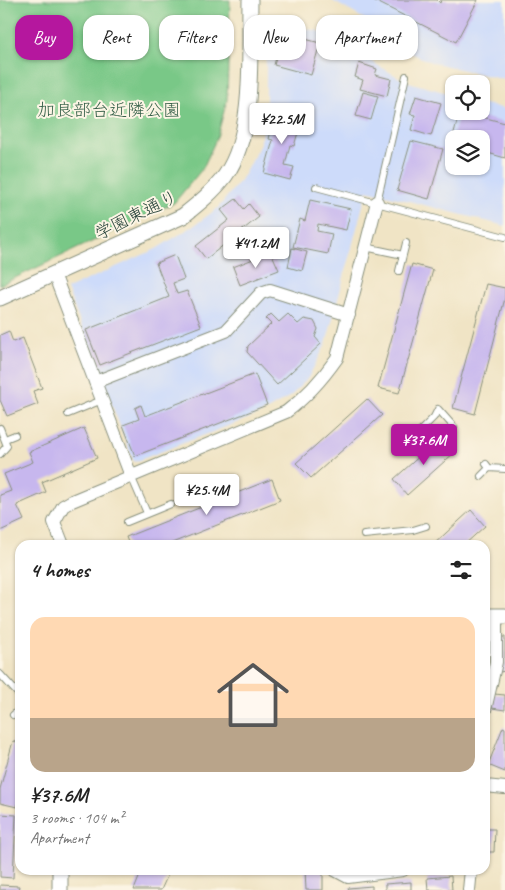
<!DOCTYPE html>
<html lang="en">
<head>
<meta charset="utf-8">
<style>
	body { margin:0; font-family:Caveat,"Klee One",sans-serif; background:#f6f6f6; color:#222; height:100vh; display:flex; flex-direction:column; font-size:19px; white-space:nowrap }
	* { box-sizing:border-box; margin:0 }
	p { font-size:16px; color:#767676 }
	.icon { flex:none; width:28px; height:28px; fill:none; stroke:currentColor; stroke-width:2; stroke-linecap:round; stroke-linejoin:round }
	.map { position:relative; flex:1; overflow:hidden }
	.side { position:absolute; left:15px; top:540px; width:475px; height:335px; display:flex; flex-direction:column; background:#fff; border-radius:15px; box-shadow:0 1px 4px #0004 }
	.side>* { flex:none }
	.banner { position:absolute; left:15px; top:15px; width:475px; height:45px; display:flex; gap:10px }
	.buttons { position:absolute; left:445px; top:75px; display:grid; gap:10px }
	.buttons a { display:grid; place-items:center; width:45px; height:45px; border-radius:10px; background:#fff; box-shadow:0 1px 4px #0004; font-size:25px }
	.price { position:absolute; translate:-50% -42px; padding:0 11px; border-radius:5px; background:#fff; color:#222; font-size:16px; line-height:32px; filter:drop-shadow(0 1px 2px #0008) }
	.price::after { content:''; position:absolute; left:50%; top:30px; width:15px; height:11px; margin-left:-8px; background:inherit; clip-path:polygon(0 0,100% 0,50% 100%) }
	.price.selected { background:#b5179e; color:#fff }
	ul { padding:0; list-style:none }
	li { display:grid; align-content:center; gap:10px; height:265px; padding:0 15px }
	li+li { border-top:1px solid #e0e0e0 }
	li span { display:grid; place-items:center; height:155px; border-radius:15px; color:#555 }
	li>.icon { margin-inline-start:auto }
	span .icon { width:90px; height:90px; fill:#fffc; stroke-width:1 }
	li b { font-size:21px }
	h2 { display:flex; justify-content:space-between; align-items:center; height:60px; padding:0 15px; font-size:21px }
	.pill { padding:0 18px; border-radius:15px; background:#fff; box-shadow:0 1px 4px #0004; font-size:18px; line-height:45px }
	.pill.selected { background:#b5179e; color:#fff }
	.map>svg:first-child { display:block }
	.built { fill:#cddbfa; fill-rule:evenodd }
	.green { fill:#79c887; stroke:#4c825e }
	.building { fill:#c7b7ee }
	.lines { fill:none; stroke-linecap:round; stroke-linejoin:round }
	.service-casing { stroke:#88907c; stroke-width:8 }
	.minor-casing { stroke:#88907c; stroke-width:14 }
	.tertiary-casing { stroke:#88907c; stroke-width:17 }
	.service { stroke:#fff; stroke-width:6 }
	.minor { stroke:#fff; stroke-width:12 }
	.tertiary { stroke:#fff; stroke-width:15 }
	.labels { text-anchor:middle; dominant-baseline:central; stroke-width:4; stroke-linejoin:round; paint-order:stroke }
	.park-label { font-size:18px; fill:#366049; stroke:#fcf5e5 }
	.street-label { font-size:18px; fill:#1f3d34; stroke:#fcf5e5 }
</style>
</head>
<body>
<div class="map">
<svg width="505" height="890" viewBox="0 0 505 890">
	<rect width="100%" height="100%" fill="#fcf5e5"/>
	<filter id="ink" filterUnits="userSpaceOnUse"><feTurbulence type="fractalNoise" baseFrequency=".02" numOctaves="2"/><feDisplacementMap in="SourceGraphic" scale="10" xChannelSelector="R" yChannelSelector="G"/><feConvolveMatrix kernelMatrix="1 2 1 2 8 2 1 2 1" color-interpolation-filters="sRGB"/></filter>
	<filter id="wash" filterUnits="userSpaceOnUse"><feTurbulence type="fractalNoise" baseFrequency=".0096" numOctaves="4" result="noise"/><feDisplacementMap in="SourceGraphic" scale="20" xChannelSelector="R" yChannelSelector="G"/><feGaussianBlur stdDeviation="1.12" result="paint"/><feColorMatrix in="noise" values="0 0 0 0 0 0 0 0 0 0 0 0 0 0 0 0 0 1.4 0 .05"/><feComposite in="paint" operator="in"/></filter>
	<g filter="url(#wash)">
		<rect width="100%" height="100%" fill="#f0e4c5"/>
		<path class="built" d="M331 0H505V80L431 62 390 44 382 29Z
			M266 25 291 26 318 31 405 81 454 95V111H481V103L505 109V226L367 190 326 344 308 378 291 396 262 413 134 462 67 289 156 249 195 225 218 208 242 178 259 147 266 117ZM454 139H481V166H454Z"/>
		<path class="green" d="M0 0H230L227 100 217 137 203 168 174 203 0 285Z"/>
		<g id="blocks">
			<path class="building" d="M373 0H437L440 3 441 0H478L456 42Z
				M294 36 320 43 311 75 274 65 281 40 292 43Z
				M359 63 377 69 375 75 391 79 387 96 360 89 363 80 355 77Z
				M363 92 378 96 371 120 356 116Z
				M416 96 441 103 431 136 411 130 415 115 410 114Z
				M282 108 299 112 294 128 299 129 294 146 290 145 285 165 294 167 290 180 264 173 273 140 269 139 273 123 278 124Z
				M460 111 505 123V158L481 151V139H454V144L451 143Z
				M411 141 443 149 429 199 397 190Z
				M236 199 244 209 249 204 259 217 206 259 196 246 229 220 221 210Z
				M310 200 351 209 346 230 318 224 317 231 332 234 328 254 293 247 300 219 305 221Z
				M292 248 307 252 302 271 288 267Z
				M271 252 279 270 240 285 233 267Z
				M175 255 184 279 173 283 177 294 187 291 201 326 100 365 86 330 169 297 156 263Z
				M412 264 433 270 399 393 378 388Z
				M486 284 505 288V298L475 414 453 408Z
				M271 314 279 322 288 314 298 324 304 319 314 321 318 329 315 337 321 344 277 385 247 352 248 346 271 324 266 319Z
				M9 331 13 342 23 338 42 388 33 391 38 404 7 416 0 400V335Z
				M255 374 267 405 135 456 123 425 139 419 135 408 141 405 145 416Z
				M367 399 382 415 311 478 296 463Z
				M84 428 97 458 42 482 46 492 17 505 24 520 0 531V495L11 491 4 474 33 462 29 452Z
				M441 437 455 452 407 495 394 479Z
				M272 479 280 500 167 545H129L126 537Z
				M471 510 485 526 464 545H433Z
				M499 637H505V671L500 672Z
				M494 694 505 695V710L492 708Z
				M503 727 505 728V772L488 765Z
				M13 741 20 743V795L17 807 0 803V789Z
				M0 814 16 815 13 878 0 877Z
				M485 829H495L494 852H485Z
				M142 870H170L161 890H134Z
				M305 870H323V890H306Z
				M451 876 452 890H428L427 878Z
				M411 882V890H385V884Z
				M0 885 19 886 18 890H0Z
				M372 886V890H349L348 888Z"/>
		</g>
	</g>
	<g filter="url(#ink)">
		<use href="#blocks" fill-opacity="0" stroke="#88907c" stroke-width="1"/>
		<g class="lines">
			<defs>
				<path id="service" d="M316 187 505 237
					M377 202 406 76
					M365 247 403 255 399 271
					M403 255 406 243
					M68 414 102 400
					M0 428 7 446 0 454
					M420 431 434 417 438 409 454 427
					M5 439 15 435
					M486 464 489 468 505 469
					M131 476 147 513
					M481 476 489 468
					M127 522 171 504
					M364 535 413 530 426 526
					M0 674 20 696
					M13 715 20 709"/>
				<path id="minor" d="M54 274 131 476
					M95 382 226 331 261 293 270 290 349 315
					M63 545 54 522 63 506 72 501 286 412C305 398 323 378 337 358L377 202
					M485 710 496 662V616
					M485 786 505 788
					M335 870 348 877 403 870
					M469 890 471 870"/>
				<path id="tertiary" d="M0 298 183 216C198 204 213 192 225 176 256 133 249 51 250 0
					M485 616H505
					M60 870V890"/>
			</defs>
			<use href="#service" class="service-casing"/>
			<use href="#minor" class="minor-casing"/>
			<use href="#tertiary" class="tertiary-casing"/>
			<use href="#service" class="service"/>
			<use href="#minor" class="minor"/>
			<use href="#tertiary" class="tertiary"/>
		</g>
	</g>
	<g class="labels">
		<g class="park-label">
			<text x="109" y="110">加良部台近隣公園</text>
		</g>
		<g class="street-label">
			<text transform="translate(136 215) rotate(-26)">学園東通り</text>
		</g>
	</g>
</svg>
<div class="buttons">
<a><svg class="icon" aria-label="locate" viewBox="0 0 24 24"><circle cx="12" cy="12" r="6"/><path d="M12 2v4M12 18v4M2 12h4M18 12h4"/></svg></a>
<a><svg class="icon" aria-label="layers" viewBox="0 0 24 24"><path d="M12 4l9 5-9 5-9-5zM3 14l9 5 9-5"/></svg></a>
</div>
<b class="price" style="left:282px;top:145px">¥22.5M</b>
<b class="price" style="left:256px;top:269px">¥41.2M</b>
<b class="price selected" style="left:424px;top:466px">¥37.6M</b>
<b class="price" style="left:207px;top:516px">¥25.4M</b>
<div class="banner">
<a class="pill selected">Buy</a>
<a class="pill">Rent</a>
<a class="pill">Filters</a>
<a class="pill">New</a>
<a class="pill">Apartment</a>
</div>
<section class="side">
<h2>4 homes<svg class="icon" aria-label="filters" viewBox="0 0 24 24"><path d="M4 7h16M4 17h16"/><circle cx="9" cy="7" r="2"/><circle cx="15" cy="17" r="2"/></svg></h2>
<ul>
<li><span style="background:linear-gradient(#ffd9b3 65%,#b9a48a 0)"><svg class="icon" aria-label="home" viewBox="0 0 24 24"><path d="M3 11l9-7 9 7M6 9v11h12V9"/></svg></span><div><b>¥37.6M</b><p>3 rooms · 104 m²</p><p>Apartment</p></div></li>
</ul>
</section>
</div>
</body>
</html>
